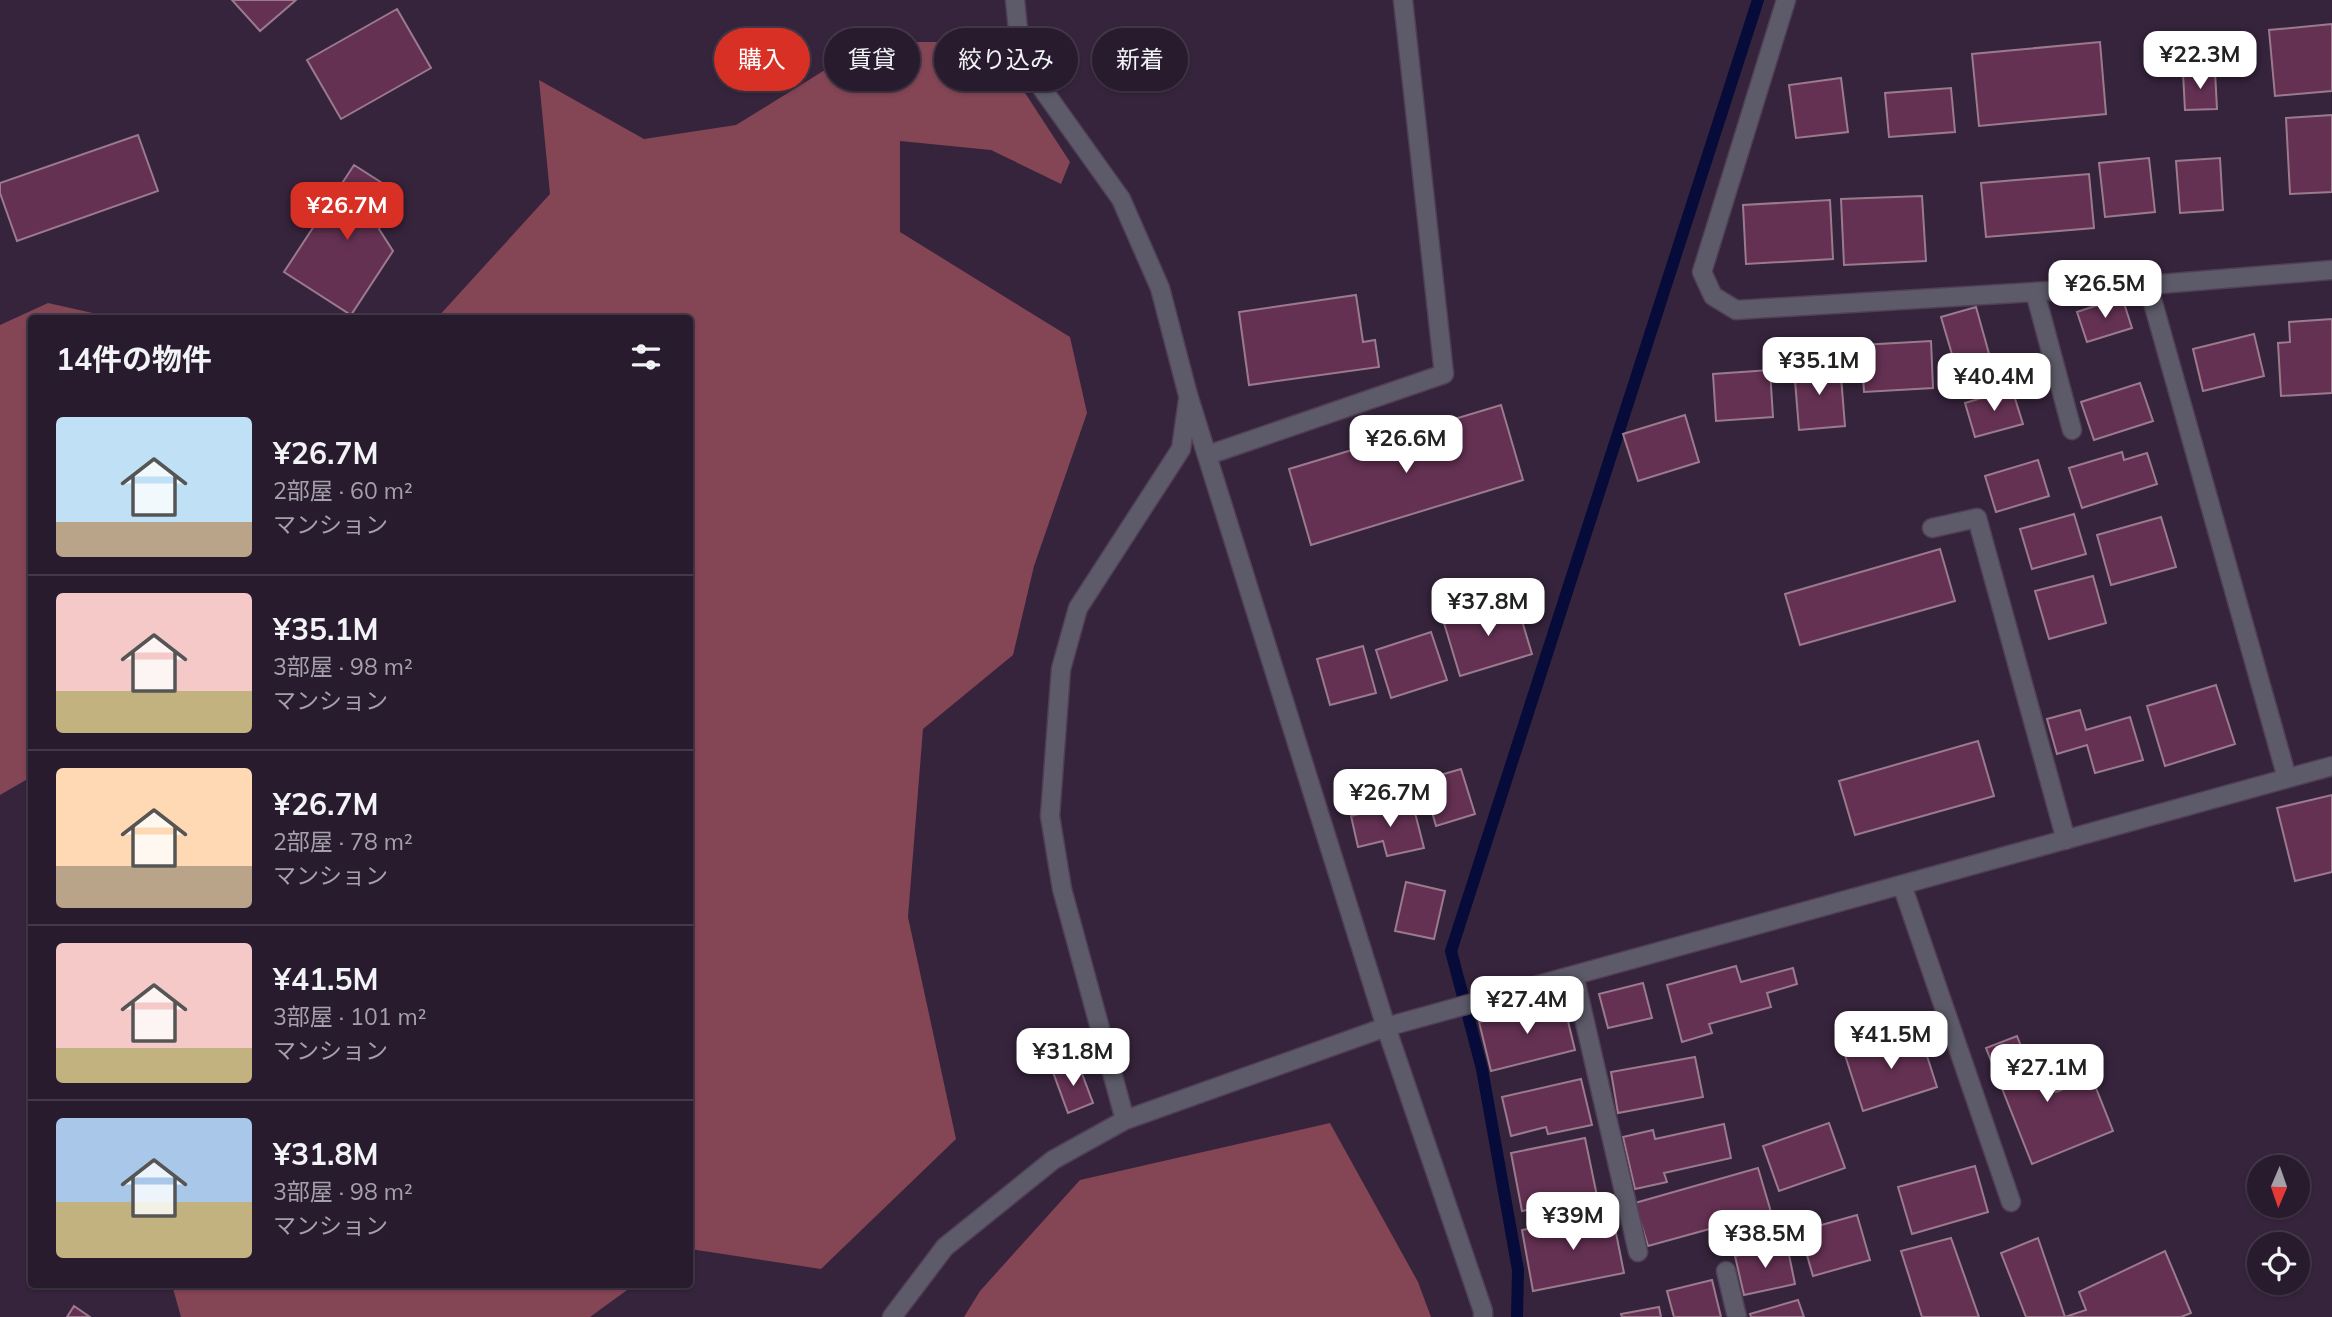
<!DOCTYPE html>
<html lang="ja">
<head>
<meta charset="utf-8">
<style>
	body { margin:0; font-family:Mulish,"Noto Sans JP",sans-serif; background:#302435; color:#f1f3f6; height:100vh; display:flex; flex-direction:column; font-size:26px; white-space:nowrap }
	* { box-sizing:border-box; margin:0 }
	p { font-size:23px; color:#a5a1aa }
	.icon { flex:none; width:38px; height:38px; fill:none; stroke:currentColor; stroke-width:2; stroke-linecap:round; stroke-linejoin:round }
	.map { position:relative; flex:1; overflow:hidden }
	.side { position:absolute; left:28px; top:315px; width:665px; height:973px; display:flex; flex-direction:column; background:#281b2d; border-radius:7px; box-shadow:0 2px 5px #0004,0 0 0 2px #443949 }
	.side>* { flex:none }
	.banner { position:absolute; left:714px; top:28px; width:665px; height:63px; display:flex; gap:14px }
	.needle { width:46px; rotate:182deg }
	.controls { position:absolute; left:2247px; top:1155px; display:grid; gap:14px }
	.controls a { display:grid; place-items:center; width:63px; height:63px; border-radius:50%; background:#281b2d; box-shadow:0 2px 5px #0004,0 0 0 2px #443949; font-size:35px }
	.price { position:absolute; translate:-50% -60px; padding:0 16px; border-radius:14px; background:#fff; color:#222; font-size:23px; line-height:46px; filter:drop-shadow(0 2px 4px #0008) }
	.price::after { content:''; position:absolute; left:50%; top:42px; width:21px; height:16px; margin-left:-10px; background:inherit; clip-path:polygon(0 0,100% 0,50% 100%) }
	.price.selected { background:#d93025; color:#fff }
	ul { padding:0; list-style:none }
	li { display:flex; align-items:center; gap:21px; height:175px; padding:0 28px }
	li+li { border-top:2px solid #443949 }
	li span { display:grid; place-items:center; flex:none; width:196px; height:140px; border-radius:7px; color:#555 }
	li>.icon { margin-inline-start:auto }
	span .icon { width:84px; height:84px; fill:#fffc; stroke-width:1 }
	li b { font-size:30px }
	h2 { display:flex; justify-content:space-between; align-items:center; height:84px; padding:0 28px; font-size:30px }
	.pill { padding:0 24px; border-radius:32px; background:#281b2d; box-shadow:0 2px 5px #0004,0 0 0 2px #443949; font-size:24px; line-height:63px }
	.pill.selected { background:#d93025; color:#fff }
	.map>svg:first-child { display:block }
	.forest { fill:#844555 }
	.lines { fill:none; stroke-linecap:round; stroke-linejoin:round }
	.stream { stroke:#060b39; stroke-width:12 }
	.building { fill:#643153; stroke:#9b7a8e; stroke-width:2 }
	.street-casing { stroke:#503f56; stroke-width:21 }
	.street { stroke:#5d5b69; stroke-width:18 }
</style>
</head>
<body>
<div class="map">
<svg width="2332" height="1317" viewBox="0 0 2332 1317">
	<rect width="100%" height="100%" fill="#36243c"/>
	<path class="forest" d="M870 42H992L1070 162 1061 184 991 150 900 141V232L1070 337 1087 413 1034 566 1013 655 923 729 908 917 956 1139 821 1269 690 1249V318H437L550 194 539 80 644 139 736 125Z
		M48 303 115 318H32L31 777 0 795V325Z
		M1330 1123 1418 1282 1431 1317H964L980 1291 1080 1180Z
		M172 1285V1284L634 1285 590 1317H181Z"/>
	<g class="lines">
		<path class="stream" d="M1517 1317 1518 1270 1482 1069 1451 951 1758 0"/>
	</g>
	<path class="building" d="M232 0H296L260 31Z
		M397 9 431 68 341 119 307 60Z
		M2332 24V91L2275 96 2269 30Z
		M2100 42 2106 114 1979 126 1972 54Z
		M2215 71 2217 109 2185 110 2183 73Z
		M1841 78 1848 132 1796 138 1789 85Z
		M1951 88 1955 132 1889 137 1885 93Z
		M2332 115V192L2290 194 2286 118Z
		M138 135 158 191 17 241 0 193V183Z
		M2149 158 2155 212 2105 217 2099 163Z
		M2220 158 2223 210 2180 213 2176 161Z
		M354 165 401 195 379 229 393 251 351 315 284 272Z
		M2089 174 2094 228 1986 237 1981 183Z
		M1922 196 1926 261 1844 265 1841 199Z
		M1830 200 1833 259 1746 264 1743 205Z
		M1356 295 1363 342 1375 340 1379 367 1249 385 1239 312Z
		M2122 297 2132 328 2087 342 2077 312Z
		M1976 307 1993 368 1959 378 1941 317Z
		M2332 319V393L2281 396 2278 343 2290 342 2289 322Z
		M2254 334 2264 376 2203 391 2193 349Z
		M1931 341 1933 388 1864 392 1861 345Z
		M1840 364 1845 426 1799 430 1794 368Z
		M1770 370 1773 417 1716 421 1713 374Z
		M2140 383 2153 421 2094 440 2081 402Z
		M2012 389 2023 424 1975 437 1965 403Z
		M1501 405 1523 480 1311 545 1289 469Z
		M1685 415 1699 462 1638 481 1623 434Z
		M2122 452 2124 460 2147 453 2157 484 2082 508 2069 468Z
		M2038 460 2049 496 1996 512 1985 476Z
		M2074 514 2086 554 2032 569 2020 529Z
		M2161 517 2176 567 2111 585 2097 535Z
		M1940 549 1955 601 1800 645 1785 594Z
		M2093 576 2106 623 2049 639 2035 591Z
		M1516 601 1532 654 1460 676 1444 623Z
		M1431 632 1447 680 1391 698 1376 650Z
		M1363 646 1376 693 1330 705 1317 659Z
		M2216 685 2235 744 2165 766 2147 706Z
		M2080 710 2086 730 2130 717 2143 760 2095 773 2087 745 2057 754 2047 719Z
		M1978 741 1994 796 1855 835 1839 781Z
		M1461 769 1475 814 1436 826 1423 780Z
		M2332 795V872L2295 881 2277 808Z
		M1412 801 1424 848 1387 856 1383 841 1358 847 1351 816Z
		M1406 882 1445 891 1434 939 1395 931Z
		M1736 966 1741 982 1793 968 1797 984 1767 993 1771 1007 1709 1024 1712 1033 1682 1042 1667 985Z
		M1643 983 1652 1018 1608 1028 1599 994Z
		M1563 1001 1575 1050 1491 1071 1479 1022Z
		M1919 1031 1937 1087 1863 1111 1845 1055Z
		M2017 1036 2029 1066 2042 1060 2056 1092 2092 1078 2113 1131 2032 1164 1986 1048Z
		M1695 1057 1703 1097 1618 1113 1611 1072Z
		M1078 1063 1093 1103 1068 1113 1053 1072Z
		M1581 1079 1592 1125 1548 1134 1546 1127 1511 1136 1502 1097Z
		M1829 1123 1845 1168 1779 1191 1763 1146Z
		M1724 1124 1731 1158 1664 1173 1667 1182 1635 1189 1623 1137 1653 1130 1655 1139Z
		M1585 1138 1597 1196 1522 1211 1511 1153Z
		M1975 1166 1988 1212 1912 1234 1898 1187Z
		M1758 1168 1771 1212 1648 1246 1635 1203Z
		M1612 1213 1624 1273 1533 1291 1522 1230Z
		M1857 1215 1870 1260 1813 1276 1800 1231Z
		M1951 1238 1979 1317H1922L1901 1251Z
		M2038 1238 2065 1317 2086 1310 2079 1292 2165 1251 2191 1313 2181 1317H2026L2001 1253Z
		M1787 1245 1795 1284 1744 1295 1735 1256Z
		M1712 1280 1721 1317H1674L1667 1291Z
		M1798 1300 1804 1317H1751L1750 1314Z
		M74 1306 90 1317H67Z
		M1659 1307 1661 1317H1622L1621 1314Z"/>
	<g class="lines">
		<defs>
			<path id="street" d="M1015 0 1021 59 1121 199 1160 288 1188 395 1386 1027 1483 1311V1317
				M1786 0 1702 272 1713 296 1736 310 2148 285 2332 270
				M2148 285 2287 778
				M2035 292 2072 430
				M1208 455 1444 374 1403 0
				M1932 528 1977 518 2066 840
				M1902 885 2011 1202
				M1574 975 1638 1252
				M1125 1120 1062 889 1050 816 1061 669 1078 608 1181 449 1188 400
				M1726 1271 1737 1317
				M892 1317 945 1247 1053 1160 1125 1120 1386 1027 2332 766"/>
		</defs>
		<use href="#street" class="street-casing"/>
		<use href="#street" class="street"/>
	</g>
</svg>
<div class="controls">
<a><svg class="needle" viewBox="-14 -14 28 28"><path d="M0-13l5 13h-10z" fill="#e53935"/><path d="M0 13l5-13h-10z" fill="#a5a1aa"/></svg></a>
<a><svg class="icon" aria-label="locate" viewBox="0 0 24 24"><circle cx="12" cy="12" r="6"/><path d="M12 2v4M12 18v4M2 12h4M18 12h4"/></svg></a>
</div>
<b class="price" style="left:2200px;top:91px">¥22.3M</b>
<b class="price selected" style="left:347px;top:242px">¥26.7M</b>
<b class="price" style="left:2105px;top:320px">¥26.5M</b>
<b class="price" style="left:1819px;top:397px">¥35.1M</b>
<b class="price" style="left:1994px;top:413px">¥40.4M</b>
<b class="price" style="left:1406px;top:475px">¥26.6M</b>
<b class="price" style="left:1488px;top:638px">¥37.8M</b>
<b class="price" style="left:1390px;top:829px">¥26.7M</b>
<b class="price" style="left:1527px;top:1036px">¥27.4M</b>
<b class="price" style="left:1891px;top:1071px">¥41.5M</b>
<b class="price" style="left:1073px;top:1088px">¥31.8M</b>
<b class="price" style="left:2047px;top:1104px">¥27.1M</b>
<b class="price" style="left:1573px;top:1252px">¥39M</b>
<b class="price" style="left:1765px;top:1270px">¥38.5M</b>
<div class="banner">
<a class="pill selected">購入</a>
<a class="pill">賃貸</a>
<a class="pill">絞り込み</a>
<a class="pill">新着</a>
</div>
<section class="side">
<h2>14件の物件<svg class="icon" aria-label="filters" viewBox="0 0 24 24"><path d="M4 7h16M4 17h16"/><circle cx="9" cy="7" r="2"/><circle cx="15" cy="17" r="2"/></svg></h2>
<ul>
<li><span style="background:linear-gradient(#bfe0f5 75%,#b9a48a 0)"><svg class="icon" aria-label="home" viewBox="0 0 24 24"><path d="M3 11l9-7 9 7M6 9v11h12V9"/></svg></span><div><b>¥26.7M</b><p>2部屋 · 60 m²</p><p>マンション</p></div></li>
<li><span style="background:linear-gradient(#f6c9c9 70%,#c2b280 0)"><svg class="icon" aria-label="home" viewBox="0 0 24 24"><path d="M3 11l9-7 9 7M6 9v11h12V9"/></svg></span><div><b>¥35.1M</b><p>3部屋 · 98 m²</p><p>マンション</p></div></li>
<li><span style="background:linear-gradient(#ffd9b3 70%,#b9a48a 0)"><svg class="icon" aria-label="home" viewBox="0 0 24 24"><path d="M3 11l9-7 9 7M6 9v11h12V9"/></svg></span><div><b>¥26.7M</b><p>2部屋 · 78 m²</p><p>マンション</p></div></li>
<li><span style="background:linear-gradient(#f6c9c9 75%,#c2b280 0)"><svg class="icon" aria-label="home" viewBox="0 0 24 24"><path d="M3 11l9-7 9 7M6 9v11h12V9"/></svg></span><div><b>¥41.5M</b><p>3部屋 · 101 m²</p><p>マンション</p></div></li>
<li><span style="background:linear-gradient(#a9c7e8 60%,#c2b280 0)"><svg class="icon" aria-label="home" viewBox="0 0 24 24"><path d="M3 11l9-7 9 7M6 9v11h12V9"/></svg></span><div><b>¥31.8M</b><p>3部屋 · 98 m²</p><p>マンション</p></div></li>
</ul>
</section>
</div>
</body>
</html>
